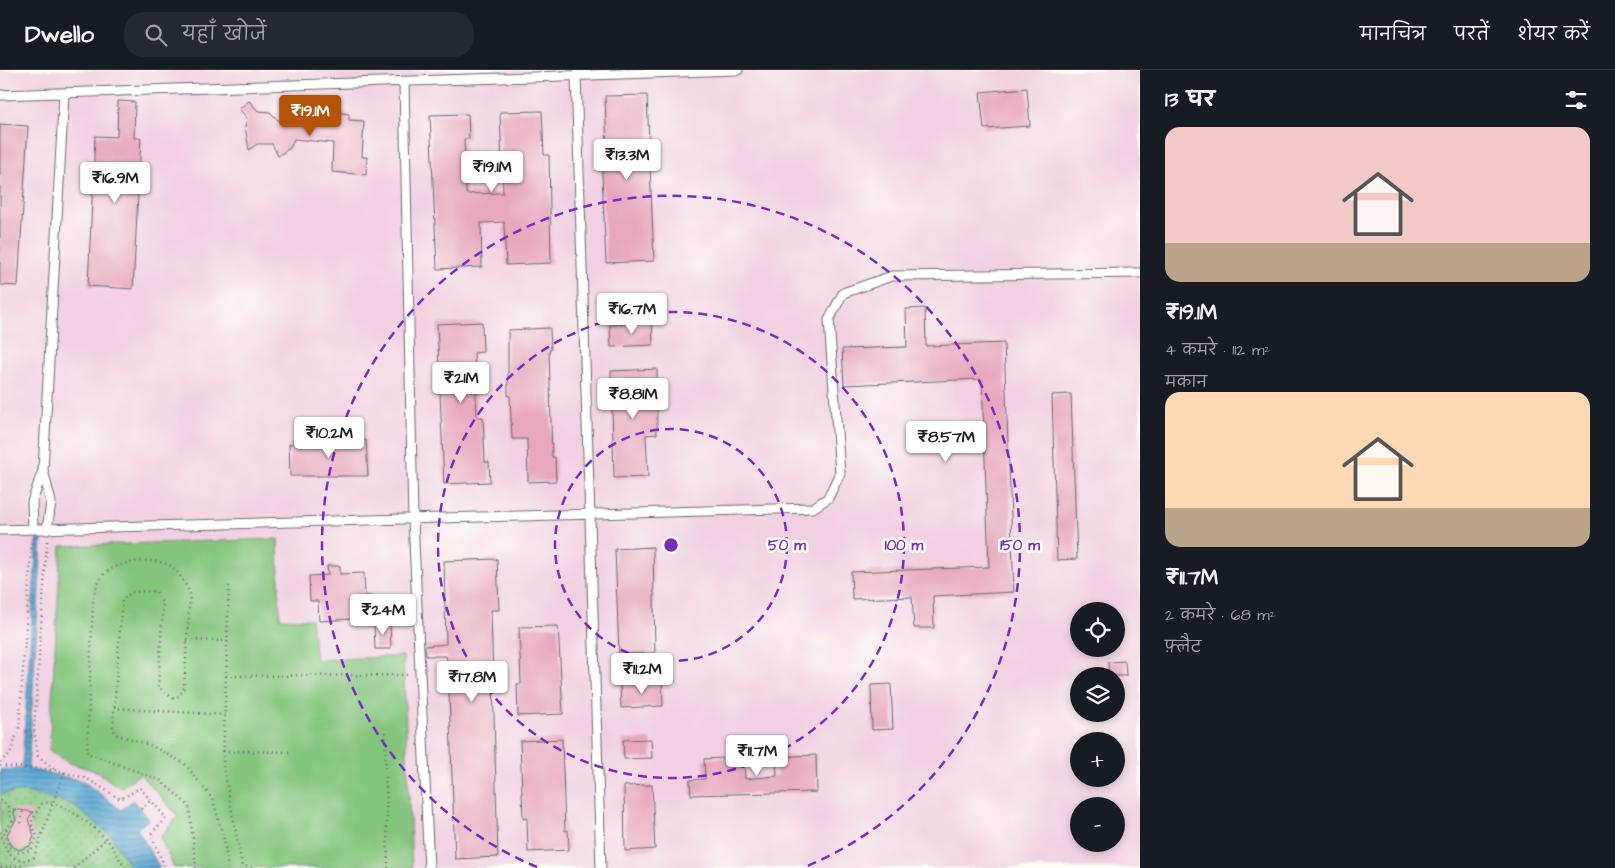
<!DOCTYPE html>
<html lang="hi">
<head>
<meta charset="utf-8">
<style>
	body { margin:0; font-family:"Architects Daughter","Playpen Sans Deva",sans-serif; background:#242831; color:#f1f3f6; height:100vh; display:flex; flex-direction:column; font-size:19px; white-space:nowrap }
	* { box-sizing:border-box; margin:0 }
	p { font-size:16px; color:#9ea1a6 }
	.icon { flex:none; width:28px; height:28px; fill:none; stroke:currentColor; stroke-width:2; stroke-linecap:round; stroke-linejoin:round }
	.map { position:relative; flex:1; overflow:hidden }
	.panel { display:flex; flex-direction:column; background:#171b24; width:475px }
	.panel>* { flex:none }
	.tools { position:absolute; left:1070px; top:532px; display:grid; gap:10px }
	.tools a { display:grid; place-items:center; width:55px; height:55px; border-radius:50%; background:#171b24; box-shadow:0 2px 8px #0003; font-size:25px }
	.price { position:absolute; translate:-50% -42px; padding:0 11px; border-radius:5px; background:#fff; color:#222; font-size:16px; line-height:32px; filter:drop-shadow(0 1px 2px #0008) }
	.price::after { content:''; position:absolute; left:50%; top:30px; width:15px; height:11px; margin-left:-8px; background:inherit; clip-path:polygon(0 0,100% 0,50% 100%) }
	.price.active { background:#b45309; color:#fff }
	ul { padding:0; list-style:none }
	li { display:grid; align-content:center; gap:10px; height:265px; padding:0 25px }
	li span { display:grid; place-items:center; height:155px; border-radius:15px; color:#555 }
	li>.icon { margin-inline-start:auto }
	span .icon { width:90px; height:90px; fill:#fffc; stroke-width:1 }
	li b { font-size:21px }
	h2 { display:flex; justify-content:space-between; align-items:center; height:60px; padding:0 25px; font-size:21px }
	header { display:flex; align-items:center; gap:30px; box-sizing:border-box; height:70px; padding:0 25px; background:#171b24; border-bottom:1px solid #363941 }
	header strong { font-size:24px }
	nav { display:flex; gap:28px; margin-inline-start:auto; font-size:18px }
	.search { width:350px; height:45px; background:#242831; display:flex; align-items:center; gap:12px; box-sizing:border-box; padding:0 18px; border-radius:20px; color:#9ea1a6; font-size:19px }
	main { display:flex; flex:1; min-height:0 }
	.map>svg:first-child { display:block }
	.built { fill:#f1d0e2; fill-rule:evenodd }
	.grass { fill:url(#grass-dots); stroke:#53745c }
	.park { fill:#84c57d; stroke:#53745c }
	.water { fill:url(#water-rules); stroke:#3e6487 }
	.building { fill:#e7a8be }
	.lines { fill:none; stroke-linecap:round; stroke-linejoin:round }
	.service-casing { stroke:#6c6871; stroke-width:11 }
	.path { stroke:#6c6871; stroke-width:2.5; stroke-dasharray:1 4; stroke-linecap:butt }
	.service { stroke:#fff; stroke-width:9 }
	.ring { fill:none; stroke:#7b2cbf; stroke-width:2.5; stroke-dasharray:9 6 }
	.centre { fill:#7b2cbf; stroke:#fdfcf7; stroke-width:2.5 }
	.ring-label { font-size:15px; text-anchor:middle; font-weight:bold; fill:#7b2cbf; stroke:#fdfcf7; stroke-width:5; stroke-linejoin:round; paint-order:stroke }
</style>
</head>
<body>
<header>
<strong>Dwello</strong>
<div class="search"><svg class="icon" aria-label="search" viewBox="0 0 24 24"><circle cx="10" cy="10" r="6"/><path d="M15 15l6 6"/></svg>यहाँ खोजें</div>
<nav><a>मानचित्र</a><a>परतें</a><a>शेयर करें</a></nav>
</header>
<main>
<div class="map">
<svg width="1140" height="798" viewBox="0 0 1140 798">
	<defs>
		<pattern id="grass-dots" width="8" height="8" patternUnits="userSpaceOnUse" patternTransform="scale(1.25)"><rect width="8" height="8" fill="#84c57d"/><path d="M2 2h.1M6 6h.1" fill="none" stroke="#6ca068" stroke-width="1.8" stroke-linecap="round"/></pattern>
		<pattern id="water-rules" width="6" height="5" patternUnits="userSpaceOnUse" patternTransform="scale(1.25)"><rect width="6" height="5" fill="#5aa7d3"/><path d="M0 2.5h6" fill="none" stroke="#4a88ac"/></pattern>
	</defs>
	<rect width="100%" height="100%" fill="#fdfcf7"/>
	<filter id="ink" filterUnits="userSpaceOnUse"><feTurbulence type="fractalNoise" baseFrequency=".02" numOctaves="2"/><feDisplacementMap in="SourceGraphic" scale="10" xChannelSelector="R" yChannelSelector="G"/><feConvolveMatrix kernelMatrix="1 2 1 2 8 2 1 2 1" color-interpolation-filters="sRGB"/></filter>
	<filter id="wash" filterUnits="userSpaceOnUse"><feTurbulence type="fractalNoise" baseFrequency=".0096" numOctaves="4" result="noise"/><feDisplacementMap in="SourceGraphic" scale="20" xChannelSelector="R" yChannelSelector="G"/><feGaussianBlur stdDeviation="1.12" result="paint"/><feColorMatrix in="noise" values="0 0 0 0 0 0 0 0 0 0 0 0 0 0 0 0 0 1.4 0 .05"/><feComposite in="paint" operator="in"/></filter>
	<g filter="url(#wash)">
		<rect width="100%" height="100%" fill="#f4ead4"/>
		<path class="built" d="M0 0H1140V798H0ZM1079 541H1116V579H1079ZM1079 606H1116V644H1079ZM1079 671H1116V709H1079ZM1079 736H1116V774H1079Z"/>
		<path class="grass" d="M23 721 71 734 110 764 131 798H0V725Z"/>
		<path class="park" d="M278 469 280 548 311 549 316 590 403 586 412 798H174L160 767 178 746 140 704 120 718 98 702 67 692 49 680 61 476Z"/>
		<path class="water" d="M37 469 42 470 28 699 83 711 121 740 133 730 149 749 137 759 160 798H131L110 764 71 734 23 721 0 725V700L22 698Z"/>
		<g id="blocks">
			<path class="building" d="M1027 18 1030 56 984 59 980 22Z
				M647 25 654 191 606 193 601 82H607L605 26Z
				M118 31 135 32 134 68H141L133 219 88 216 95 66 117 67Z
				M249 31 258 41 270 42 279 51 334 56 336 42 349 44V50L364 51 362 87H367L366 105 332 102 333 73 294 69 290 78 278 86 272 74H257L249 80 245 57 247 48 239 39Z
				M542 41 544 85H549L551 193 506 195 504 152 481 153 482 197 437 199 430 45 468 44 469 69H464L466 124 503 123 500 42Z
				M0 54 28 56 18 216 0 215Z
				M925 238 926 276 1004 273 1014 522 933 526 934 558H914L912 527 852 529 851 502 989 497 982 309 844 315 842 279 907 277 906 239Z
				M482 252 483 282 474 283 477 347H483L485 392H489L490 412 444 414 437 254Z
				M652 253 653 275 611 277 610 255Z
				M550 258 551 280H549L552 387H555L556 411 528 412 527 369H512L510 326H508V260Z
				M657 299V364L646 365 648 407 614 408 611 301Z
				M1071 324 1077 489 1057 490 1052 325Z
				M366 370 368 406H290L289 374 307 373V376L333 375 332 371Z
				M653 477 655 583 619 584 615 479Z
				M497 489 499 540H491L498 787 455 789 448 595 446 586H426L425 576 446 574 444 491Z
				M327 496H340V504L364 503 365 526H371L372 548 319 551 318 531H310L309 506 328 505Z
				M390 553 391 579H375L374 554Z
				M558 556 563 644 518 646 517 614H521L519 557Z
				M1125 591 1126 606H1109L1108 592Z
				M662 612 663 636 621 638 620 614Z
				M891 614 893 659 872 660 871 615Z
				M562 669 565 761 568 760 569 780 528 782 527 748 523 749 520 671Z
				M651 669 652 688 624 689 623 670Z
				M816 685 817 722 691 725 690 710 705 709 704 689 744 687 745 709 777 706 776 687Z
				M652 715 655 779 625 781 624 716Z
				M13 739 33 742 28 749 34 766 30 776 19 780 10 775 7 764 16 750Z"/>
		</g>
	</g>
	<g filter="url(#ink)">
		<use href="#blocks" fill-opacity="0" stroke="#6c6871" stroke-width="1"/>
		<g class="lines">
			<defs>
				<path id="service" d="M576 5 601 798
					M404 11 413 449 429 798
					M0 25 738 0
					M43 400 51 432 47 460
					M33 459 32 432 43 400 64 23
					M0 460 813 438 828 428 840 403 829 250 843 223 892 206 1140 203"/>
			</defs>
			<use href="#service" class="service-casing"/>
			<path class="path" d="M47 471 34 659 38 686 55 700
				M229 516 223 694 242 795 252 798
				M187 570 227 571
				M226 606 410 605
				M114 638 225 645
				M385 662 388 798
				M223 681 293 682
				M0 692 10 684 19 658 32 470
				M0 696 55 700 86 708 120 729 140 718 166 748 151 764 165 798
				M0 731 7 734 12 751 4 763 9 777 19 783 31 780 37 766 31 753 41 734C57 726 93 756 105 768 113 775 119 789 125 798
				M141 739 151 730
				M21 753 23 740
				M0 762C4 779 13 798 34 787L64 702
				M1 798 19 795 30 798
				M74 798 106 769
				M196 798 189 736 160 710 87 683 93 531C95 521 97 511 105 503 119 491 153 487 169 495 178 499 185 514 190 523L184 618 179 626 173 628 158 617 163 535 156 521 132 522 122 530 113 656 115 664 150 675 185 694 213 730 224 769 228 798"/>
			<use href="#service" class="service"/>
		</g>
	</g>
	<g class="ring">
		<circle cx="671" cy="475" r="116"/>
		<circle cx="671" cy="475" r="233"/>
		<path d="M537 797A349 349 0 1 1 805 797"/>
	</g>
	<circle cx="671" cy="475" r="8" class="centre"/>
	<g class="ring-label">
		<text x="787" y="480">50 m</text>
		<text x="904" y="480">100 m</text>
		<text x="1020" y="480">150 m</text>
	</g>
</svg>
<div class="tools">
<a><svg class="icon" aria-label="locate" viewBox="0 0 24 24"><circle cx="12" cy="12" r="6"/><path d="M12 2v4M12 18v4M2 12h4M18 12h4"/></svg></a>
<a><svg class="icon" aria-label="layers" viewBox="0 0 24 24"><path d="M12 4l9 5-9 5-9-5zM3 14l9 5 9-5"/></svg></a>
<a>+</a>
<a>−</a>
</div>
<b class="price active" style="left:310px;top:67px">₹19.1M</b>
<b class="price" style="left:627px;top:111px">₹13.3M</b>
<b class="price" style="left:492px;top:123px">₹19.1M</b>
<b class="price" style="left:115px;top:134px">₹16.9M</b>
<b class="price" style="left:632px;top:265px">₹16.7M</b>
<b class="price" style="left:461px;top:334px">₹21M</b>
<b class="price" style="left:633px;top:350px">₹8.81M</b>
<b class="price" style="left:329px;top:389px">₹10.2M</b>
<b class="price" style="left:946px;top:393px">₹8.57M</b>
<b class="price" style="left:383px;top:566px">₹24M</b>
<b class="price" style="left:642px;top:625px">₹11.2M</b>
<b class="price" style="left:472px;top:633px">₹17.8M</b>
<b class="price" style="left:757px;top:707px">₹11.7M</b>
</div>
<section class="panel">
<h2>13 घर<svg class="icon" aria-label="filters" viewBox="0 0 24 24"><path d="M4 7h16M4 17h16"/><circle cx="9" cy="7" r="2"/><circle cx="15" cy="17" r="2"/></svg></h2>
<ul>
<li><span style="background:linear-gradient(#f6c9c9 75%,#b9a48a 0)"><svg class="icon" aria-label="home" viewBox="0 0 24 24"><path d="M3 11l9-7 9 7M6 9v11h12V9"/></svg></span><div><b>₹19.1M</b><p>4 कमरे · 112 m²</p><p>मकान</p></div></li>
<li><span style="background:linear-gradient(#ffd9b3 75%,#b9a48a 0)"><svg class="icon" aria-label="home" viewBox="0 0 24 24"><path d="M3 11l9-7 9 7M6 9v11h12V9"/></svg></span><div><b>₹11.7M</b><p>2 कमरे · 68 m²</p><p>फ़्लैट</p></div></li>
</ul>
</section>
</main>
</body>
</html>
